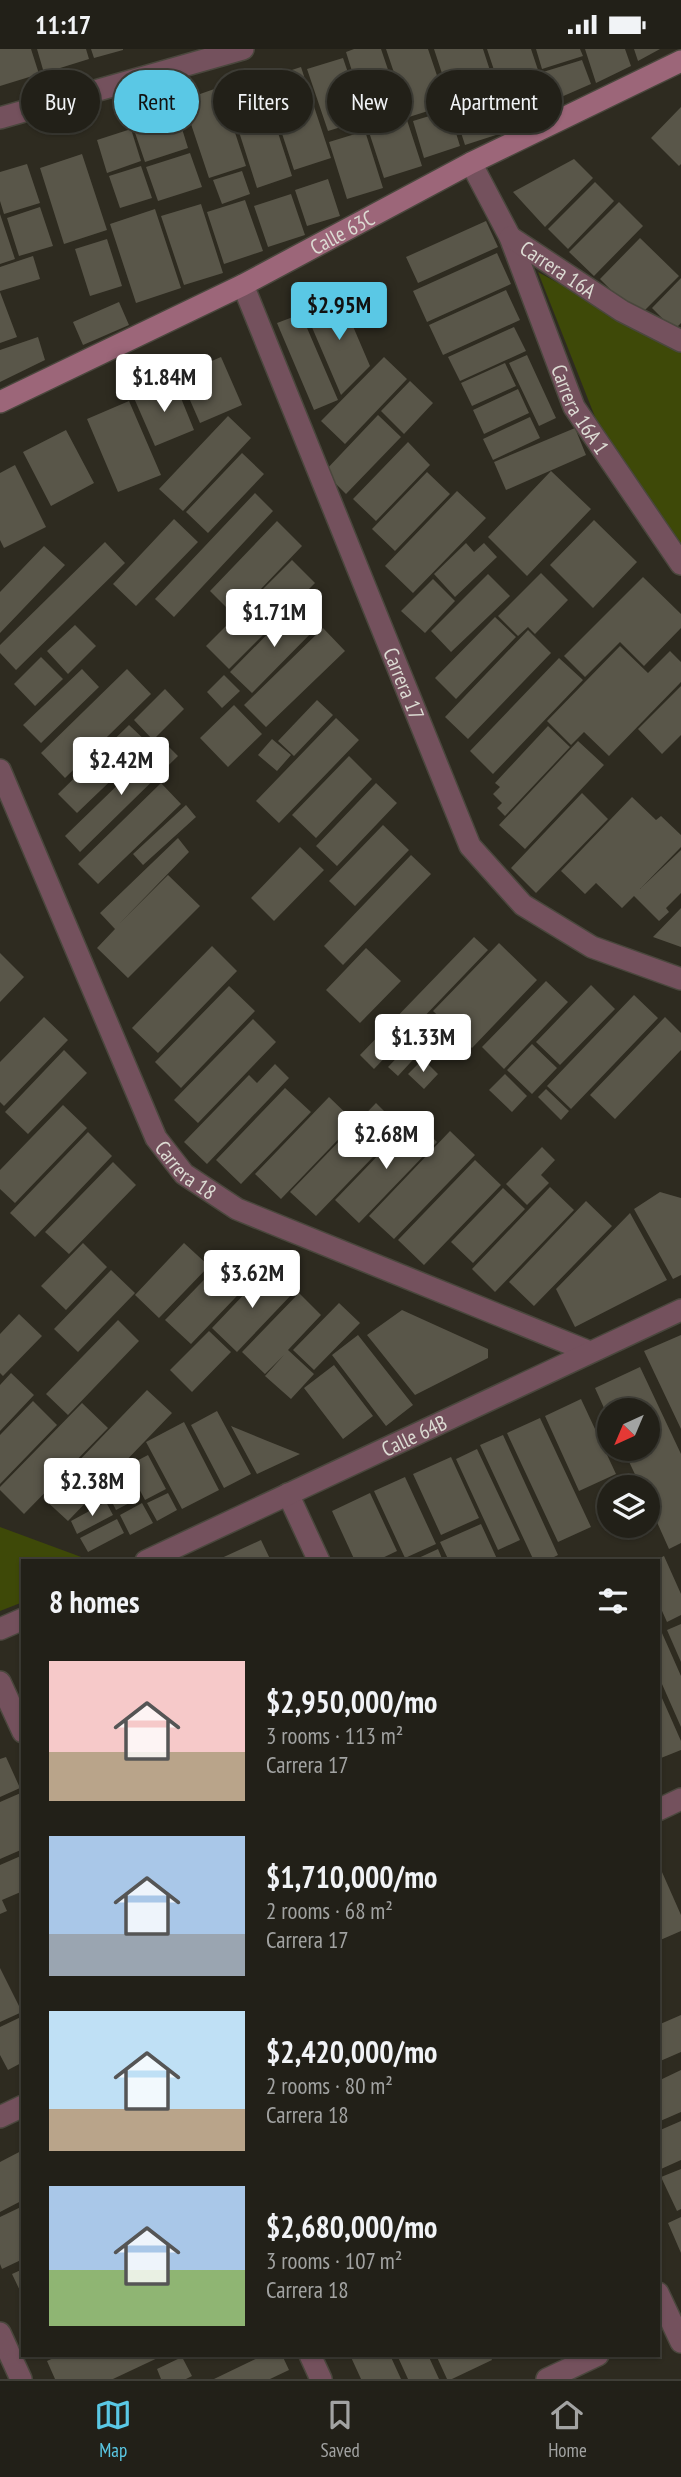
<!DOCTYPE html>
<html lang="en">
<head>
<meta charset="utf-8">
<style>
	body { margin:0; font-family:"PT Sans Narrow",sans-serif; background:#2e2d25; color:#f1f3f6; height:100vh; display:flex; flex-direction:column; font-size:26px; white-space:nowrap }
	* { box-sizing:border-box; margin:0 }
	p { font-size:23px; color:#a2a3a2 }
	.icon { flex:none; width:38px; height:38px; fill:none; stroke:currentColor; stroke-width:2; stroke-linecap:round; stroke-linejoin:round }
	.map { position:relative; flex:1; overflow:hidden }
	.side { position:absolute; left:21px; top:1510px; width:639px; height:798px; display:flex; flex-direction:column; background:#222018; border-radius:0px; box-shadow:0 2px 5px #0004,0 0 0 2px #3f3e37 }
	.side>* { flex:none }
	.guide { position:absolute; left:21px; top:21px; width:640px; height:63px; display:flex; gap:14px }
	.needle { width:46px; rotate:224deg }
	.buttons { position:absolute; left:597px; top:1349px; display:grid; gap:14px }
	.buttons a { display:grid; place-items:center; width:63px; height:63px; border-radius:50%; background:#222018; box-shadow:0 2px 5px #0004,0 0 0 2px #3f3e37; font-size:35px }
	.price { position:absolute; translate:-50% -60px; padding:0 16px; border-radius:7px; background:#fff; color:#222; font-size:23px; line-height:46px; filter:drop-shadow(0 2px 4px #0008) }
	.price::after { content:''; position:absolute; left:50%; top:42px; width:21px; height:16px; margin-left:-10px; background:inherit; clip-path:polygon(0 0,100% 0,50% 100%) }
	.price.current { background:#5ac8e5; color:#111 }
	ul { padding:0; list-style:none }
	li { display:flex; align-items:center; gap:21px; height:175px; padding:0 28px }
	li span { display:grid; place-items:center; flex:none; width:196px; height:140px; border-radius:0px; color:#555 }
	li>.icon { margin-inline-start:auto }
	span .icon { width:84px; height:84px; fill:#fffc; stroke-width:1 }
	li b { font-size:30px }
	h2 { display:flex; justify-content:space-between; align-items:center; height:84px; padding:0 28px; font-size:30px }
	.tag { padding:0 24px; border-radius:32px; background:#222018; box-shadow:0 2px 5px #0004,0 0 0 2px #3f3e37; font-size:24px; line-height:63px }
	.tag.current { background:#5ac8e5; color:#111 }
	.status { display:flex; justify-content:space-between; align-items:center; height:49px; padding:0 35px; background:#222018; direction:ltr }
	.status svg { height:19px; fill:currentColor }
	.dock { display:flex; justify-content:space-around; align-items:center; height:98px; border-top:2px solid #3f3e37; background:#222018; font-size:19px; color:#a2a3a2 }
	.dock a { display:grid; justify-items:center; gap:4px }
	.dock .current { color:#5ac8e5 }
	.map>svg:first-child { display:block }
	.green { fill:#3e4908 }
	.building { fill:#595649 }
	.lines { fill:none; stroke-linecap:round; stroke-linejoin:round }
	.street-casing { stroke:#4a473d; stroke-width:24 }
	.secondary-casing { stroke:#4a473d; stroke-width:24 }
	.street { stroke:#74515d; stroke-width:21 }
	.secondary { stroke:#9c6679; stroke-width:21 }
	.labels { text-anchor:middle; dominant-baseline:central; stroke-width:5; stroke-linejoin:round; paint-order:stroke }
	.street-label { font-size:21px; fill:#dcdbd3; stroke:#15140f }
</style>
</head>
<body>
<div class="status"><b>11:17</b><svg viewBox="0 0 49 12"><path d="M0 12V9h3v3zM5 12V6h3v6zM10 12V3h3v9zM15 12V0h3v12zM26 1h20v11H26zM47 4h2v5h-2z"/></svg></div>
<div class="map">
<svg width="681" height="2330" viewBox="0 0 681 2330">
	<rect width="100%" height="100%" fill="#2e2b20"/>
	<path class="green" d="M538 223 681 301V495L610 406Z
		M0 1478 92 1512H23V1553L0 1562Z"/>
	<path class="building" d="M0 0H31L39 25 0 37Z
		M37 0H86L89 10 44 24Z
		M91 0H123V1L94 9Z
		M354 0H381L401 59 367 70 346 3Z
		M386 0H428L447 56 409 68Z
		M434 0H483L498 46 454 61Z
		M487 0H531L545 42 505 54Z
		M536 0H580L583 7 542 20Z
		M585 0H625L631 17 596 34Z
		M634 0H660L638 12Z
		M343 9 364 71 328 82 307 20Z
		M582 11 591 35 552 52 543 23Z
		M301 18 331 109 294 121 264 30Z
		M260 28 292 127 257 139 225 39Z
		M220 38 246 117 209 129 183 51Z
		M174 54 188 99 145 113 130 69Z
		M489 54 499 85 465 96 455 65Z
		M681 58V115L679 117 651 89Z
		M449 61 460 97 424 109 413 72Z
		M406 68 422 117 384 129 368 80Z
		M131 80 141 112 107 124 97 91Z
		M365 82 383 139 347 150 329 93Z
		M190 104 202 138 158 152 146 118Z
		M82 105 107 181 64 195 40 119Z
		M574 110 593 129 545 178 513 143Z
		M27 115 40 154 4 165 0 152V123Z
		M141 117 152 149 120 159 109 127Z
		M242 122 250 145 222 155 213 131Z
		M328 130 340 167 307 177 295 141Z
		M595 133 614 152 568 200 548 180Z
		M291 145 305 186 268 198 254 157Z
		M245 151 263 202 224 215 207 163Z
		M619 153 643 177 594 227 569 203Z
		M201 155 223 224 184 236 161 167Z
		M40 158 53 197 19 207 7 169Z
		M155 160 181 239 136 254 110 175Z
		M0 165 15 210 0 215Z
		M486 172 498 198 418 234 406 208Z
		M640 189 679 227 638 268 600 230Z
		M107 190 122 237 90 247 75 200Z
		M497 204 511 235 427 273 413 242Z
		M33 207 40 230 0 242V218Z
		M681 229V274L674 281 652 259Z
		M506 241 520 271 443 306 429 276Z
		M0 243 17 288 0 294Z
		M340 247 370 317 341 346 305 262Z
		M119 253 129 276 83 296 73 273Z
		M301 265 338 351 314 361 277 274Z
		M514 278 526 302 460 332 448 308Z
		M38 288 45 311 0 333V301Z
		M527 306 556 369 539 377 509 314Z
		M221 308 242 356 200 374 179 326Z
		M384 308 407 330 345 395 321 372Z
		M505 314 516 337 472 357 461 334Z
		M174 332 194 381 155 397 134 349Z
		M410 332 433 354 404 385 381 362Z
		M518 340 529 364 484 385 473 361Z
		M129 352 161 426 118 443 87 370Z
		M378 366 401 388 346 445 324 423Z
		M228 367 251 389 183 462 159 440Z
		M530 368 540 389 493 411 483 390Z
		M575 379 586 406 506 441 494 413Z
		M66 381 94 434 51 457 23 403Z
		M408 393 430 416 376 472 353 450Z
		M242 404 264 425 208 484 186 463Z
		M15 416 46 478 4 499 0 491V424Z
		M551 422 591 460 527 527 488 488Z
		M427 423 450 445 395 502 372 480Z
		M457 442 486 469 413 544 385 517Z
		M255 444 273 462 174 568 155 550Z
		M174 470 198 493 136 557 113 535Z
		M594 471 637 513 593 559 550 516Z
		M277 472 302 497 235 567 210 542Z
		M105 493 125 514 16 621 0 604V596Z
		M466 494 474 503 484 494 497 508 455 548 434 525Z
		M44 497 65 516 0 584V543Z
		M292 511 315 534 229 620 206 597Z
		M541 524 568 551 535 585 528 578 518 587 498 567Z
		M488 525 510 547 451 603 431 582Z
		M643 528 681 565V579L644 617 620 593 585 628 564 607Z
		M433 530 455 552 425 584 401 562Z
		M297 555 319 576 252 644 230 623Z
		M495 568 516 588 456 650 435 629Z
		M75 576 96 597 68 625 47 602Z
		M323 579 345 602 266 678 244 656Z
		M528 581 551 604 468 690 445 668Z
		M620 597 648 624 670 602 681 613V633L609 707 584 683 571 696 547 672Z
		M41 608 63 630 35 657 14 635Z
		M559 609 583 631 493 725 470 702Z
		M82 620 99 638 41 694 23 676Z
		M127 620 151 645 65 729 41 704Z
		M224 626 240 642 222 659 207 643Z
		M681 637V686L662 705 638 680Z
		M165 640 184 660 153 691 134 671Z
		M317 651 333 666 294 707 278 692Z
		M234 656 262 685 228 718 200 689Z
		M336 669 359 691 279 774 256 752Z
		M129 676 149 695 77 764 58 745Z
		M548 677 570 698 505 767 497 759 502 754 493 745 500 738 495 734Z
		M272 690 291 706 277 722 258 706Z
		M163 692 178 707 80 803 65 787Z
		M578 692 604 716 525 800 499 776Z
		M349 707 372 730 316 789 292 766Z
		M161 734 181 755 98 835 78 815Z
		M376 734 397 754 337 817 316 797Z
		M582 744 608 770 536 844 511 819Z
		M632 748 656 771 661 767 681 786V798L640 840 681 801V844L666 859 669 863 659 872 634 847 622 859 596 834 585 845 561 822Z
		M186 756 196 768 143 816 133 805Z
		M383 776 409 801 355 857 329 832Z
		M178 789 189 803 119 875 168 826 200 857 128 929 97 899 115 880 100 864Z
		M300 798 324 821 274 872 251 849Z
		M411 806 431 825 343 916 324 897Z
		M681 859V898L653 888Z
		M474 888 488 901 374 1020 360 1006Z
		M499 894 537 931 472 999 433 962Z
		M212 897 237 922 158 1004 132 979Z
		M366 899 401 932 360 974 326 941Z
		M0 904 24 928 0 953Z
		M546 932 568 953 504 1020 482 998Z
		M591 936 615 960 560 1016 536 993Z
		M229 937 255 962 181 1039 155 1013Z
		M634 946 658 969 571 1060 547 1037Z
		M44 968 68 991 4 1057 0 1053V1013Z
		M665 968 681 984V1001L615 1070 590 1046Z
		M253 970 276 993 198 1074 174 1051Z
		M412 993 421 1002 398 1027 388 1018Z
		M532 995 557 1019 532 1045 507 1021Z
		M64 1001 87 1024 28 1085 5 1063Z
		M423 1010 438 1025 424 1040 408 1025Z
		M275 1015 289 1029 207 1115 184 1093 249 1026 257 1034Z
		M505 1025 527 1047 512 1063 489 1041Z
		M285 1039 311 1063 241 1135 216 1111Z
		M546 1040 569 1062 561 1071 538 1048Z
		M329 1048 355 1073 281 1150 255 1125Z
		M376 1054 401 1079 316 1167 290 1143Z
		M63 1056 87 1079 15 1154 0 1140V1121Z
		M413 1070 437 1093 359 1174 335 1151Z
		M450 1082 475 1106 394 1190 369 1167Z
		M88 1083 112 1107 35 1188 10 1164Z
		M542 1098 555 1111 541 1126 549 1134 527 1156 506 1135Z
		M475 1111 501 1136 424 1216 398 1191Z
		M113 1113 136 1136 69 1205 45 1183Z
		M550 1138 574 1161 495 1243 472 1220Z
		M503 1139 525 1160 473 1214 451 1193Z
		M660 1143 681 1149V1226L673 1230 634 1160Z
		M586 1152 612 1177 534 1257 509 1233Z
		M630 1164 667 1231 575 1278 556 1240Z
		M83 1194 107 1218 66 1261 41 1237Z
		M184 1194 209 1217 159 1269 135 1246Z
		M231 1203 256 1227 191 1295 165 1271Z
		M268 1220 293 1244 237 1303 212 1279Z
		M111 1221 135 1244 78 1303 54 1280Z
		M299 1244 321 1266 288 1301 314 1325 291 1350 265 1327 284 1306 265 1325 242 1303Z
		M339 1254 360 1274 314 1321 293 1301Z
		M402 1261 488 1300V1309L415 1346 367 1286Z
		M19 1265 42 1287 3 1327 0 1324V1285Z
		M118 1271 139 1292 68 1366 46 1345Z
		M209 1282 231 1303 192 1343 170 1321Z
		M358 1286 413 1356 386 1377 332 1306Z
		M681 1286V1380L644 1302Z
		M334 1316 373 1367 343 1390 304 1339Z
		M640 1318 681 1405V1494L669 1500 648 1453V1438H641L623 1400H648V1362H609V1370L595 1339Z
		M11 1324 34 1346 0 1382V1336Z
		M147 1341 172 1364 68 1472 43 1449Z
		M581 1350 616 1425 579 1442 545 1367Z
		M33 1352 57 1376 0 1435V1386Z
		M82 1354 108 1379 24 1465 0 1441V1438Z
		M217 1362 251 1425 224 1439 191 1376Z
		M540 1369 591 1478 558 1493 507 1384Z
		M184 1373 219 1441 182 1460 146 1393Z
		M231 1377 265 1391 300 1405 257 1425Z
		M503 1386 558 1506 546 1512H534L480 1396Z
		M477 1400 520 1491 498 1501 456 1410Z
		M148 1406 166 1440 145 1451 127 1417Z
		M451 1408 479 1469 441 1486 413 1425Z
		M405 1428 436 1495 405 1509 374 1442Z
		M128 1429 139 1449 116 1461 106 1441Z
		M168 1444 177 1461 157 1472 147 1454Z
		M370 1444 397 1502 376 1512H355L332 1462Z
		M106 1453 113 1466 77 1485 71 1472Z
		M142 1454 153 1474 130 1486 120 1466Z
		M117 1470 124 1484 88 1503 80 1489Z
		M481 1475 498 1512H449L440 1493Z
		M261 1491 271 1512H215Z
		M438 1500 443 1512H412Z
		M664 1507 681 1545V1566L667 1573 658 1553V1510Z
		M658 1575 681 1627V1678L658 1626Z
		M681 1575V1613L667 1581Z
		M658 1640 681 1692V1701L661 1709 658 1702Z
		M6 1708 20 1739 0 1748V1710Z
		M23 1743V1800L0 1810V1753Z
		M23 1806V1842L2 1851 7 1862 0 1865V1816Z
		M658 1814 681 1866V1882L658 1892Z
		M0 1919 22 1963 0 1973Z
		M681 1966V2003L658 2013V1976Z
		M23 1967V2013L8 2021 0 2006V1978Z
		M681 2021V2063L658 2073V2032Z
		M681 2072V2111L661 2120 658 2112V2082Z
		M23 2101V2151L0 2163V2113Z
		M681 2120V2160L677 2162 661 2128Z
		M23 2157V2210L2 2220 0 2215V2168Z
		M681 2168V2204L668 2174Z
		M23 2220V2248L12 2225Z
		M60 2306H164L113 2330H55L47 2312Z
		M264 2306H282L289 2321 270 2330H214Z
		M350 2306H390L401 2330H361Z
		M397 2306H428L439 2330H408Z
		M436 2306H490L492 2311 452 2330H447Z
		M182 2308 192 2327 186 2330H161L157 2320Z"/>
	<g class="lines">
		<defs>
			<g id="street">
				<path d="M0 69 243 0"/>
				<path id="s1" d="M471 114 510 188 574 358 681 515"/>
				<path id="s2" d="M510 188 622 262 681 292"/>
				<path id="s3" d="M243 236 470 797 523 856 592 898 681 930"/>
				<path id="s4" d="M0 721 156 1089 184 1125 237 1160 590 1303"/>
				<path d="M288 1445 319 1512"/>
				<path id="s5" d="M146 1512 681 1261"/>
				<path d="M0 1580 23 1570"/>
				<path d="M0 1633 23 1683"/>
				<path d="M658 1761 681 1750"/>
				<path d="M0 2068 23 2057"/>
				<path d="M658 2244 681 2293"/>
				<path d="M0 2284 21 2330"/>
				<path d="M310 2306 321 2330"/>
				<path d="M547 2330 598 2306"/>
			</g>
			<g id="secondary">
				<path id="s6" d="M0 353 243 236 471 114 681 12"/>
			</g>
		</defs>
		<use href="#street" class="street-casing"/>
		<use href="#secondary" class="secondary-casing"/>
		<use href="#street" class="street"/>
		<use href="#secondary" class="secondary"/>
	</g>
	<g class="labels">
		<g class="street-label">
			<text stroke="none"><textPath href="#s6" startOffset="382">Calle 63C</textPath></text>
			<text stroke="none"><textPath href="#s2" startOffset="58">Carrera 16A</textPath></text>
			<text stroke="none"><textPath href="#s1" startOffset="270">Carrera 16A 1</textPath></text>
			<text stroke="none"><textPath href="#s3" startOffset="430">Carrera 17</textPath></text>
			<text stroke="none"><textPath href="#s4" startOffset="444">Carrera 18</textPath></text>
			<text stroke="none"><textPath href="#s5" startOffset="296">Calle 64B</textPath></text>
		</g>
	</g>
</svg>
<div class="buttons">
<a><svg class="needle" viewBox="-14 -14 28 28"><path d="M0-13l5 13h-10z" fill="#e53935"/><path d="M0 13l5-13h-10z" fill="#a2a3a2"/></svg></a>
<a><svg class="icon" aria-label="layers" viewBox="0 0 24 24"><path d="M12 4l9 5-9 5-9-5zM3 14l9 5 9-5"/></svg></a>
</div>
<b class="price current" style="left:339px;top:293px">$2.95M</b>
<b class="price" style="left:164px;top:365px">$1.84M</b>
<b class="price" style="left:274px;top:600px">$1.71M</b>
<b class="price" style="left:121px;top:748px">$2.42M</b>
<b class="price" style="left:423px;top:1025px">$1.33M</b>
<b class="price" style="left:386px;top:1122px">$2.68M</b>
<b class="price" style="left:252px;top:1261px">$3.62M</b>
<b class="price" style="left:92px;top:1469px">$2.38M</b>
<div class="guide">
<a class="tag">Buy</a>
<a class="tag current">Rent</a>
<a class="tag">Filters</a>
<a class="tag">New</a>
<a class="tag">Apartment</a>
</div>
<section class="side">
<h2>8 homes<svg class="icon" aria-label="filters" viewBox="0 0 24 24"><path d="M4 7h16M4 17h16"/><circle cx="9" cy="7" r="2"/><circle cx="15" cy="17" r="2"/></svg></h2>
<ul>
<li><span style="background:linear-gradient(#f6c9c9 65%,#b9a48a 0)"><svg class="icon" aria-label="home" viewBox="0 0 24 24"><path d="M3 11l9-7 9 7M6 9v11h12V9"/></svg></span><div><b>$2,950,000/mo</b><p>3 rooms · 113 m²</p><p>Carrera 17</p></div></li>
<li><span style="background:linear-gradient(#a9c7e8 70%,#9aa5b1 0)"><svg class="icon" aria-label="home" viewBox="0 0 24 24"><path d="M3 11l9-7 9 7M6 9v11h12V9"/></svg></span><div><b>$1,710,000/mo</b><p>2 rooms · 68 m²</p><p>Carrera 17</p></div></li>
<li><span style="background:linear-gradient(#bfe0f5 70%,#b9a48a 0)"><svg class="icon" aria-label="home" viewBox="0 0 24 24"><path d="M3 11l9-7 9 7M6 9v11h12V9"/></svg></span><div><b>$2,420,000/mo</b><p>2 rooms · 80 m²</p><p>Carrera 18</p></div></li>
<li><span style="background:linear-gradient(#a9c7e8 60%,#8fb573 0)"><svg class="icon" aria-label="home" viewBox="0 0 24 24"><path d="M3 11l9-7 9 7M6 9v11h12V9"/></svg></span><div><b>$2,680,000/mo</b><p>3 rooms · 107 m²</p><p>Carrera 18</p></div></li>
</ul>
</section>
</div>
<nav class="dock">
<a class="current"><svg class="icon" aria-label="map" viewBox="0 0 24 24"><path d="M3 6l6-2 6 2 6-2v14l-6 2-6-2-6 2zM9 4v14M15 6v14"/></svg>Map</a>
<a><svg class="icon" aria-label="saved" viewBox="0 0 24 24"><path d="M7 4h10v16l-5-4-5 4z"/></svg>Saved</a>
<a><svg class="icon" aria-label="home" viewBox="0 0 24 24"><path d="M3 11l9-7 9 7M6 9v11h12V9"/></svg>Home</a>
</nav>
</body>
</html>
